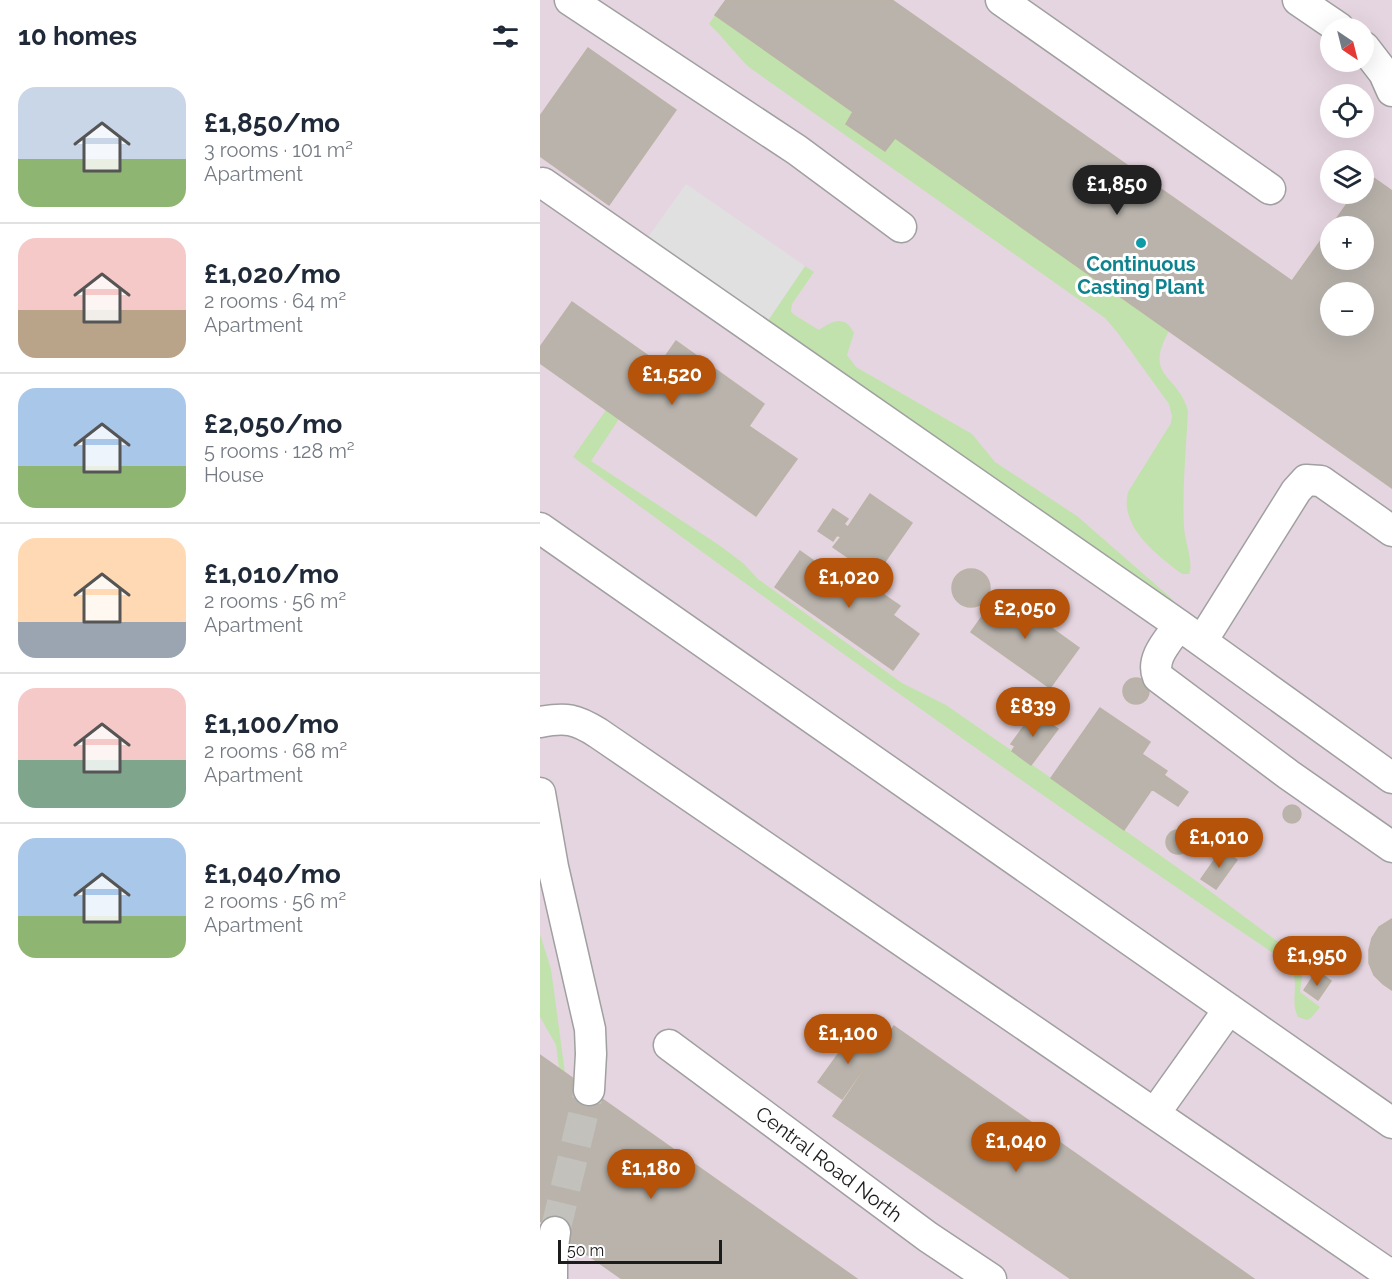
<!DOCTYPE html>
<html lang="en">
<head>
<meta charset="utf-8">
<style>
	body { margin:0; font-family:Raleway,sans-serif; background:#f2f2f3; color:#1f2937; height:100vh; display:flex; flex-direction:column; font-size:22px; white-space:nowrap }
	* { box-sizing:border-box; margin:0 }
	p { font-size:20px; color:#747a83 }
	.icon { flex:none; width:33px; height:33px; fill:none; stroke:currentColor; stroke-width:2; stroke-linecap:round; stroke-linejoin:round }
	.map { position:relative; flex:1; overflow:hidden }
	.details { display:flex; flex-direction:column; background:#fff; width:540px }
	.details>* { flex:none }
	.needle { width:39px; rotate:145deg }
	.controls { position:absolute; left:780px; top:18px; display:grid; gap:12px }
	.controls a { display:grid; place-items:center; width:54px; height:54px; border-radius:50%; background:#fff; box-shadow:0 6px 24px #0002; font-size:30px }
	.scale { position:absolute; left:18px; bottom:15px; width:164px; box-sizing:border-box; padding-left:6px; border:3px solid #1c1c1c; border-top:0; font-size:16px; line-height:21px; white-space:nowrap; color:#1c1c1c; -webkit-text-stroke:4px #fff; paint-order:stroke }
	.price { position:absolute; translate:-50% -51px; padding:0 14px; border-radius:21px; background:#b45309; color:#fff; font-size:20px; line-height:39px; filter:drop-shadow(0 2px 3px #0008) }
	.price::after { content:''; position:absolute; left:50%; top:36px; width:18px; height:14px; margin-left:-9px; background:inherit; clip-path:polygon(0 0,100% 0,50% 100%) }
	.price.on { background:#222; color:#fff }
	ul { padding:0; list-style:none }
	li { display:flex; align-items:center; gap:18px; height:150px; padding:0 18px }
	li+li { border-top:2px solid #e0e1e3 }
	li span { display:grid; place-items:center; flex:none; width:168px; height:120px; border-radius:18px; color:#555 }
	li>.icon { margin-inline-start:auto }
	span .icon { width:72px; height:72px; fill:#fffc; stroke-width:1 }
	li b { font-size:26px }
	h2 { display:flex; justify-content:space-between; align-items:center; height:72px; padding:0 18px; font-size:26px }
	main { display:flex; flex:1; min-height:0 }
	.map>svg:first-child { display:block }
	.industrial { fill:#e5d5e0; fill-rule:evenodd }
	.grass { fill:#c1e2ad }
	.parking { fill:#e0e0e0 }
	.building { fill:#b9b3ac; stroke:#bcb3a7; stroke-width:1.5; fill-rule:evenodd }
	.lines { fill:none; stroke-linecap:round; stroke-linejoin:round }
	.minor-tunnel { stroke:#c2c1bb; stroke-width:30; stroke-dasharray:30 15; stroke-linecap:butt }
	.minor-casing { stroke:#a0a0a0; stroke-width:33 }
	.minor { stroke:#fff; stroke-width:30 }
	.culture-dot { fill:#0f9aa8; stroke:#fff; stroke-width:2 }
	.labels { text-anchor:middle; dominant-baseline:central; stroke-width:6; stroke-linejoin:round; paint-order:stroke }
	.culture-label { font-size:20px; font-weight:bold; fill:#0d838f; stroke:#fff }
	.street-label { font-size:20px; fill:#1c1c1c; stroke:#fff }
</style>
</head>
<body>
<main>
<section class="details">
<h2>10 homes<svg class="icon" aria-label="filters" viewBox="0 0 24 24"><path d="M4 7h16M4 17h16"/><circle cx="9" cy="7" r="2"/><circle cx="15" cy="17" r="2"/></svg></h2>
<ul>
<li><span style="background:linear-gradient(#c9d6e8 60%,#8fb573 0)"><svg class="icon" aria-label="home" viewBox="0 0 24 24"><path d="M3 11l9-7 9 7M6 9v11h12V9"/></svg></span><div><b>£1,850/mo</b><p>3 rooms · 101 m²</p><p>Apartment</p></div></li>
<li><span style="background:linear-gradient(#f6c9c9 60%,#b9a48a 0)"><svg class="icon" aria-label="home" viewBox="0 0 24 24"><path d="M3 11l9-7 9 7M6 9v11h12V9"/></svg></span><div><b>£1,020/mo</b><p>2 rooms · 64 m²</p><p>Apartment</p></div></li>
<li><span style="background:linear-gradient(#a9c7e8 65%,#8fb573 0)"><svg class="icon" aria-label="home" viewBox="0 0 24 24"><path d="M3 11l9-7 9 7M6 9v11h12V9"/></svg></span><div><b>£2,050/mo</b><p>5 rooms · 128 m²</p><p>House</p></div></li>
<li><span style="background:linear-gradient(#ffd9b3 70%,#9aa5b1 0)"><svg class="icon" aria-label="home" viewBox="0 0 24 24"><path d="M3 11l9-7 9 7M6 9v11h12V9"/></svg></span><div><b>£1,010/mo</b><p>2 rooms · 56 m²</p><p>Apartment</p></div></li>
<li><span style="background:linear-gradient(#f6c9c9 60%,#7fa58c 0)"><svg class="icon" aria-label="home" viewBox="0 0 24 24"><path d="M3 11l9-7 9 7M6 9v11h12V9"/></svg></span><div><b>£1,100/mo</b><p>2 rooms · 68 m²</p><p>Apartment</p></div></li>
<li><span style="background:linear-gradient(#a9c7e8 65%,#8fb573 0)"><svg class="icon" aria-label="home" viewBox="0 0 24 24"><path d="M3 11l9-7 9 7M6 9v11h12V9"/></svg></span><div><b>£1,040/mo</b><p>2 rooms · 56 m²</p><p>Apartment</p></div></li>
</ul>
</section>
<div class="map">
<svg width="852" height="1279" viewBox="0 0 852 1279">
	<rect width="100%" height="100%" fill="#eceae3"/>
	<path class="industrial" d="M0 0H852V1279H0ZM790 28H824V62H790ZM790 94H824V128H790ZM790 160H824V194H790ZM790 226H824V260H790ZM790 292H824V326H790Z"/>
	<path class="grass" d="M175 15 313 112 306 124 345 151 355 138 629 331C603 378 638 373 648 411 646 450 642 490 644 528 645 541 654 564 649 574H642C617 555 579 527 588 492L631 423 632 416 629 404 577 332 565 318 210 68C195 54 184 38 169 24Z
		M265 266 274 272 252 304 251 311 253 314 279 330C292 321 305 314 314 333L307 355 316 367 432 434 455 462 537 516 631 598 634 601 633 603 225 325Z
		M66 410 79 419 51 461 179 545 203 563 218 579 362 683 406 705 511 778 655 880 764 961 760 992 780 1007 771 1018 767 1020 758 1017C748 998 764 979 745 961 504 799 267 630 33 457Z
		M0 934 11 969 25 1073 19 1068 16 1045 0 1017Z"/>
	<path class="parking" d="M146 184 265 266 225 325 106 240Z"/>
	<path class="building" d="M186 0H352L752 281 814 194H824V180L828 174 852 191V488L355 138 345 151 306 124 313 112 175 15ZM790 226H824V260H790ZM790 292H824V326H790Z
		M48 48 136 110 69 205 0 156V116Z
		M32 302 120 364 136 341 224 404 209 426 257 459 216 516 0 363V347Z
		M330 494 372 523 335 576 293 547 301 537 297 535 293 541 278 531 293 509 308 519 304 524 308 527Z
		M260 551 311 587 318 577 360 606 353 615 379 634 353 670 235 587Z
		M412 588a19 19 0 1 1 38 0a19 19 0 1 1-38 0Z
		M460 591 539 648 510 688 431 632Z
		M583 691a13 13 0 1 1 26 0a13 13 0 1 1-26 0Z
		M560 708 610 742 602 754 627 771 624 775 648 792 638 806 612 789 584 830 511 778Z
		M494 712 518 729 491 765 472 751 475 746 471 744Z
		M743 814a9 9 0 1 1 18 0a9 9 0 1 1-18 0Z
		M626 842a12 12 0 1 1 24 0a12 12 0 1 1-24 0Z
		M682 849 697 860 676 889 661 879Z
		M852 919V990L843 984 834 975 829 963V950L832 938 839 927Z
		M774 975 780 980 783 975 791 981 778 1000 764 990Z
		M354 1026 714 1279H531L293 1116Z
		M314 1032 338 1048 302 1099 278 1082Z
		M0 1055 317 1279H82L15 1232 0 1221Z"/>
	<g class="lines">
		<path class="minor-tunnel" d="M15 1232 49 1090"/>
		<defs>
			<path id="minor" d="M30 0 257 150 361 227
				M461 0 730 189
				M758 0 799 28
				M824 47 844 73 852 91
				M3 183 639 625 852 778
				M0 528 852 1123
				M639 625C629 640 610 658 618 677L749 775 852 847
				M662 641 756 491 766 480 781 481 852 531
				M0 722C26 717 36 719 58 733L843 1270 852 1274
				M0 793 13 867 50 1029 51 1054 49 1090
				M129 1045 388 1237 451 1279
				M615 1113 689 1009
				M12 1279V1254L15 1232"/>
		</defs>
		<use href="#minor" class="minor-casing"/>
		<use href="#minor" class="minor"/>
	</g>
	<circle class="culture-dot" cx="601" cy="243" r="6"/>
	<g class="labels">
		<g class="culture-label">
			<text x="601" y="264">Continuous<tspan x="601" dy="23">Casting Plant</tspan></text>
		</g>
		<g class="street-label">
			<text transform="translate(289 1164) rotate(37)">Central Road North</text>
		</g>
	</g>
</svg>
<div class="controls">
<a><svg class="needle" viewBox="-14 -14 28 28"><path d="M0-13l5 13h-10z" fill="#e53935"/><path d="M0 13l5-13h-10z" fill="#747a83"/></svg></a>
<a><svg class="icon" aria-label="locate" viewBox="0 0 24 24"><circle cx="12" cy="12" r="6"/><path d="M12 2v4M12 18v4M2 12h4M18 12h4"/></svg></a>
<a><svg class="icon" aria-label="layers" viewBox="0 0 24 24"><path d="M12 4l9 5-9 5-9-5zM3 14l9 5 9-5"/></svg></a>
<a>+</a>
<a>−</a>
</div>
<div class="scale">50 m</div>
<b class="price on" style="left:577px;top:216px">£1,850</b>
<b class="price" style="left:132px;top:406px">£1,520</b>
<b class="price" style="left:309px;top:609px">£1,020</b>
<b class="price" style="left:485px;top:640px">£2,050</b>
<b class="price" style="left:493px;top:738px">£839</b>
<b class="price" style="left:679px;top:869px">£1,010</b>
<b class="price" style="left:777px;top:987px">£1,950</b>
<b class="price" style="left:308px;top:1065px">£1,100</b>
<b class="price" style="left:476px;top:1173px">£1,040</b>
<b class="price" style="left:111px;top:1200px">£1,180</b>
</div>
</main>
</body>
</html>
